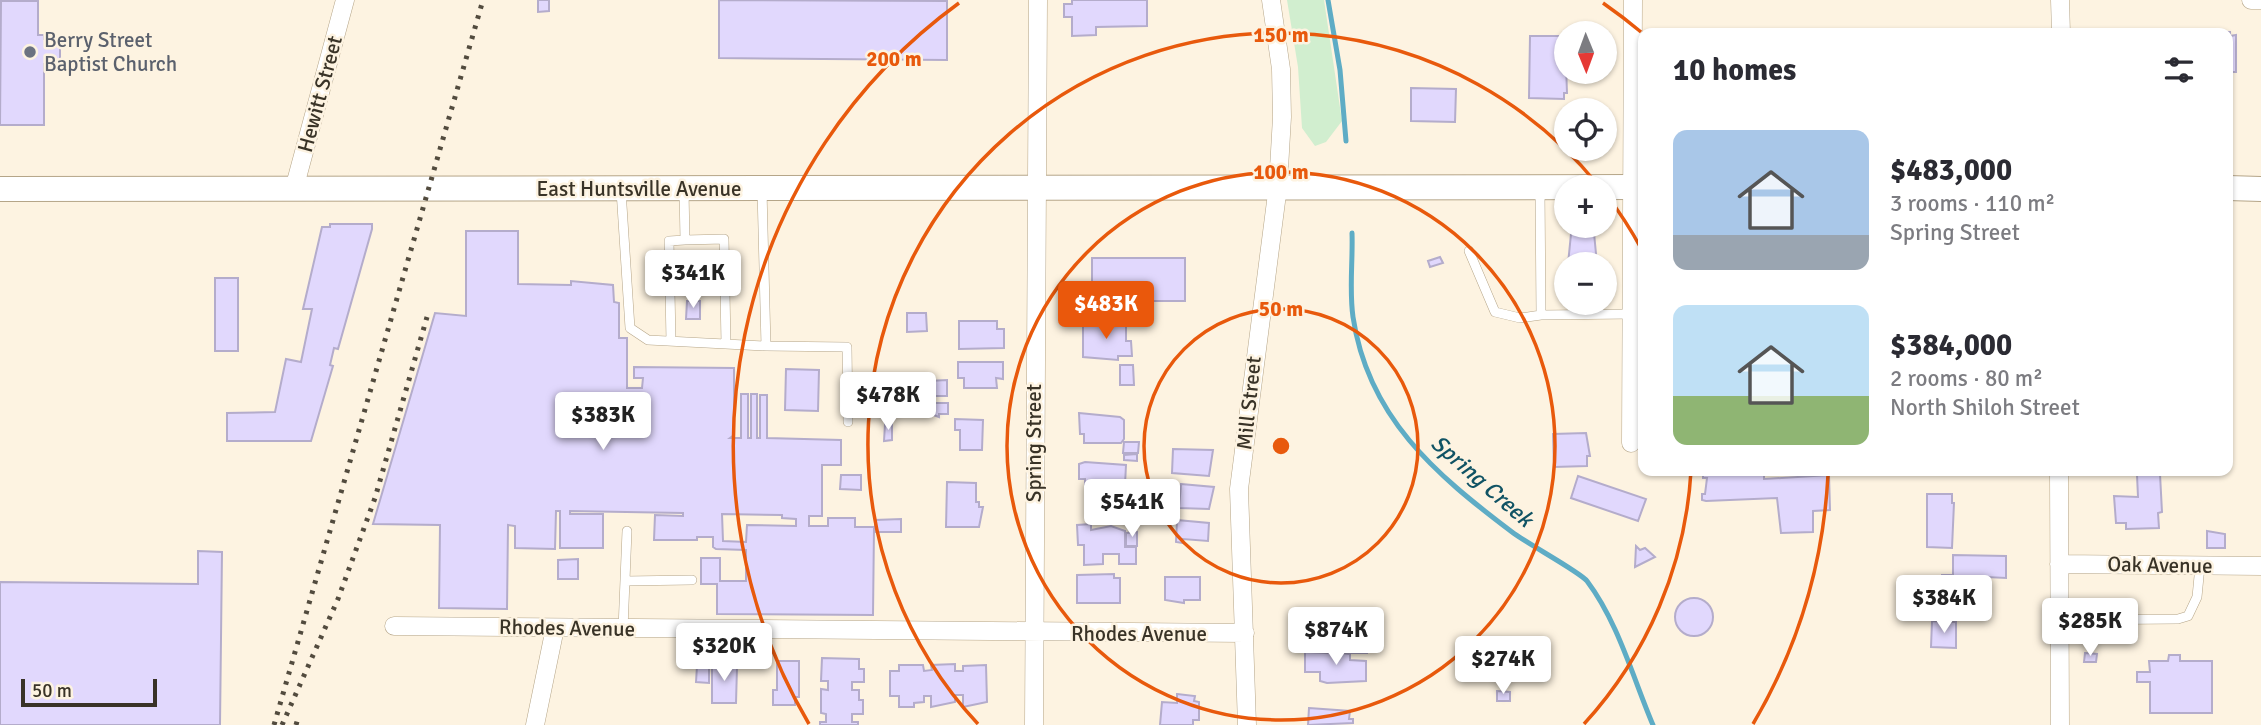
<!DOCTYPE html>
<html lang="en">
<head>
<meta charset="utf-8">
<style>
	body { margin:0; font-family:Signika,sans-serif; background:#f7f7f7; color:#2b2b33; height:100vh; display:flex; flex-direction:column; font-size:26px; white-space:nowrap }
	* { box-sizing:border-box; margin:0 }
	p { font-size:23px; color:#7c7c81 }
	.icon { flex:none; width:38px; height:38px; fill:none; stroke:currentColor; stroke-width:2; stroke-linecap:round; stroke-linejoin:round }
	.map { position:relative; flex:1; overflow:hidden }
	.drawer { position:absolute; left:1638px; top:28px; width:595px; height:448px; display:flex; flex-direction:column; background:#fff; border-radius:14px; box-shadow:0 2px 5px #0004 }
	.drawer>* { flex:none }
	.needle { width:46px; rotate:179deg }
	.buttons { position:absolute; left:1554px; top:21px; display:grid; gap:14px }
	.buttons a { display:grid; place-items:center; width:63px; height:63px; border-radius:50%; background:#fff; box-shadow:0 2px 5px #0004; font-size:35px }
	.scale { position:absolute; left:21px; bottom:18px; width:136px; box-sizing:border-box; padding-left:7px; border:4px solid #393327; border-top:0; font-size:19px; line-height:24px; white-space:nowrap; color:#393327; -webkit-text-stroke:5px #fdf3e1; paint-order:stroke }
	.price { position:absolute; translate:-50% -60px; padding:0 16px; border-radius:7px; background:#fff; color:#222; font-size:23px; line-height:46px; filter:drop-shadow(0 2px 4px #0008) }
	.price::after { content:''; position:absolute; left:50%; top:42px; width:21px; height:16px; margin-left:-10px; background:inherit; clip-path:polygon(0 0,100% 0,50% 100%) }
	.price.active { background:#ea580c; color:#fff }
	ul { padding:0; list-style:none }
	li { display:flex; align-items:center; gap:21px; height:175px; padding:0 35px }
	li span { display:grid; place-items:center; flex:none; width:196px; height:140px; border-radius:14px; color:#555 }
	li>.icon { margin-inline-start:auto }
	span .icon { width:84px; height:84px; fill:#fffc; stroke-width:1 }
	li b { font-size:30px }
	h2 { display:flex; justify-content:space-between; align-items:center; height:84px; padding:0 35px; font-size:30px }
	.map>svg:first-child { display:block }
	.green { fill:#d1eecf }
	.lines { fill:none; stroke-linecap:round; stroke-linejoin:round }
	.stream { stroke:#5eacc5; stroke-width:5 }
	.building { fill:#e1d8fd; stroke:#b4accb; stroke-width:2; fill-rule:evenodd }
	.service-casing { stroke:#b5a588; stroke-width:10 }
	.minor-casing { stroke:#b5a588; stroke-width:19 }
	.secondary-casing { stroke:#b5a588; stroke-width:26 }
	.service { stroke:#fff; stroke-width:9 }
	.minor { stroke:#fff; stroke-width:18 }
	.secondary { stroke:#fff; stroke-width:24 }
	.rail { stroke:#524b3e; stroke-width:5; stroke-dasharray:3.5 7; stroke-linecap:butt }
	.ring { fill:none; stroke:#e8590c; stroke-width:3.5 }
	.worship-dot { fill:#6b7280; stroke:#fdf3e1; stroke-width:2.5 }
	.labels { text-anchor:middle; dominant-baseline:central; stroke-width:5; stroke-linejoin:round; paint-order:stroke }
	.worship-label { font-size:21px; fill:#5b616d; stroke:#fdf3e1; text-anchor:start }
	.street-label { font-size:21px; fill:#393327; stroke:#fdf3e1 }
	.water-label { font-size:23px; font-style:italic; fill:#105364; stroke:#fdf3e1 }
	.centre { fill:#e8590c; stroke:#fdf3e1; stroke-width:3.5 }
	.ring-label { font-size:21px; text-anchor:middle; font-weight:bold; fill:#e8590c; stroke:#fdf3e1; stroke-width:5; stroke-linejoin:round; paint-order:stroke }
</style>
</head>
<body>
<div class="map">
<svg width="2261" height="725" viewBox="0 0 2261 725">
	<rect width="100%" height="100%" fill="#fdf3e1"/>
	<path class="green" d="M1287 0H1324L1342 121 1326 142 1315 146 1302 128 1298 67Z"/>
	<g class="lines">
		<path class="stream" d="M1328 0 1340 70 1346 141
			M1352 233C1353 260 1349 290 1353 317 1368 417 1435 474 1512 532 1526 543 1580 572 1587 581 1618 622 1633 678 1653 725"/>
	</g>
	<path class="building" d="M538 0H549V11L538 12Z
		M719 0 947 1V60L719 58Z
		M1072 0H1147V26L1096 27V35L1072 36V17H1064V4H1072Z
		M1 1H38V35H44V39H60V64H44V125H0Z
		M2221 32H2230V36L2236 35V72H2228V33Z
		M1530 36H1565L1567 93H1564V99L1529 98Z
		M1411 88 1456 89 1455 122 1411 121Z
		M330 224H372V229L338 349 334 348 330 365 333 366 311 441H227V413L275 412 286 359 301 362 312 309H303L322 227H330Z
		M466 231H518V284L571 285V281L613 285 614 302 619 303V338H627V388H642L643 378H634V367L734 368V435L730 438H741V394H748V438H751V394H757V438H760V395H767V438L841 440V465H822V516H809V526H828V518H855V527H874L873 615 717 614V584H701V558H720V581H746V550L716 549 713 547V537H697V540H654L655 515 683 516V513L570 511V514H603V548H560V511H556L555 549 515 548V526L508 525 507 609 439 608 440 525 373 524 435 313 466 316ZM627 393H642V420H626ZM722 514 782 515V518L796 519V526L747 525 746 542 723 541Z
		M1594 233 1597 264H1568L1571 234Z
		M1440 257 1443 263 1430 267 1428 261Z
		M1092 258H1185V301H1092Z
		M215 278H238V351H215Z
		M687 301H700V319H686Z
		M907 313H926L927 331 907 332Z
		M959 321H997V329H1004V348L959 349Z
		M1083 323H1126V341H1131L1132 356H1118V360L1083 357Z
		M958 362H1003V379L996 378 997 388H964V378H958Z
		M1120 365H1133L1134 385H1120Z
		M786 369 819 370 818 411 785 410Z
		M947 380V396H928V381Z
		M928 403H948V414H939V417L928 413Z
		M1079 413 1120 417 1124 420V439L1121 443H1084V434H1080Z
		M955 419 983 420 982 450H960V430H955Z
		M885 424H892V440L884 441Z
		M1586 433 1590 456H1587V466L1554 467 1553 434Z
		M1124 442H1139L1138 453H1123Z
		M1173 449 1213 450 1209 476 1172 473Z
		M1137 454V461L1124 460V455Z
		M1085 462 1126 465 1125 485H1085V479H1079V464Z
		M1703 471H1764V479L1829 475 1830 510 1813 511V532L1781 533 1777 498 1706 501 1702 500V494H1705L1707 478H1703Z
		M2160 474 2162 512 2158 513 2159 528 2126 529V523H2116L2114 496 2138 497 2137 475Z
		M841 475H861V490L840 489Z
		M1578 476 1646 499 1638 521 1571 498Z
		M947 482 976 483V502H979V507H983L979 527H946Z
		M1181 484 1214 487 1209 509 1179 508Z
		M1927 494H1952V503H1954L1952 548 1927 547Z
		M901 519V532H875V520Z
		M1177 520 1209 523 1208 541 1183 539V543L1176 542Z
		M1091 524V530L1111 526 1125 531V547H1136V564H1119V554H1103V564L1084 565V545H1078L1077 525Z
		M2207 531 2225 534V548H2207Z
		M1137 532V546H1126V533Z
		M1636 546 1640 550 1645 548 1655 557 1635 567Z
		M198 551 222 552 220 725H0V582L198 584Z
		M1953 555 2006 556V578L1987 577 1989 616H1942V575H1953Z
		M578 559V579H558V560Z
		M1114 574V578H1120V603H1077V575Z
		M1165 577H1200V600H1184V603L1165 600Z
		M1675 617a19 19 0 1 1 38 0a19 19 0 1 1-38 0Z
		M1932 621 1956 622V648L1931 647Z
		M1350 642H1367V653H1350Z
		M1460 644 1471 645 1470 655H1459Z
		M1327 651 1350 654V660L1366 661V681L1327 683 1320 681V672H1305V652L1327 653Z
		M2085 653 2097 654 2096 662H2084Z
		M2169 655H2180V661H2212V713H2150V682H2137V672H2150L2149 661H2168Z
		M822 658 859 659V669H864V682H852V690H859V700H863V714H852V722H858V725H820V722H826V714L821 713V689L828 690V681H821Z
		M777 661H799V697H795V705H773V690H777Z
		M719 662H731V666L737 667 736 703H712V666H718Z
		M955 664V671H963V666L986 665 987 702 963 707V695H955V702L931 707V696H924V702L914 703V707H899V696H890V671H899V665H923L924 671 932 670 931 665Z
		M697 666H709V683L696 682Z
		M1497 691 1510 692V701H1497Z
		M1177 694 1195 696 1194 701 1199 702V720H1193V725H1160L1162 702 1177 703Z
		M1309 708 1350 711 1349 719H1353V723L1308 725Z"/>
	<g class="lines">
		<defs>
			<path id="service" d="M621 190 630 328 648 340 766 346 762 190
				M1540 190 1541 315 1631 314
				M685 240 724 239 726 344
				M1469 251 1495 312 1520 318 1541 315
				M671 341 669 241 685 240 684 191
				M766 346 847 347 848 422
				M625 581 692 580
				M2059 620 2178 619 2188 616 2197 597 2200 566
				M623 629 627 531"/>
			<path id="minor" d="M2060 0 2061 33
				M2251 0H2261
				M294 189 345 0
				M1631 443 1633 0
				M2059 471 2060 725
				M2059 564 2261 566
				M394 626 1245 633
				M535 725 555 628
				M1034 725 1038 0
				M1247 725 1239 489 1278 186 1282 117 1281 69 1271 0"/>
			<path id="secondary" d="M2228 188 2261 189
				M0 189 1643 187"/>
		</defs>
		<use href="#service" class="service-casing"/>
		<use href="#minor" class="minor-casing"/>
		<use href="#secondary" class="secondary-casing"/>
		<use href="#service" class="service"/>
		<use href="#minor" class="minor"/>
		<use href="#secondary" class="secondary"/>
		<path class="rail" d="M274 725 483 0
			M282 725 338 599 375 498 427 317
			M296 725 298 718"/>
	</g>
	<g class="ring">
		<circle cx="1281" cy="446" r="137"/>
		<circle cx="1281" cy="446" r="274"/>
		<path d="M1691 471A411 411 0 0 1 1584 724M978 724A411 411 0 1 1 1598 185M1605 193A411 411 0 0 1 1642 250"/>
		<path d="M1828 475A548 548 0 0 1 1753 724M809 724A548 548 0 0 1 959 3M1603 3A548 548 0 0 1 1641 32"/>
	</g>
	<circle class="worship-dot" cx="30" cy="52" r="7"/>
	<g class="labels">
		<g class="worship-label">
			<text x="44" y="40">Berry Street<tspan x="44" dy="24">Baptist Church</tspan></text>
		</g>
		<g class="street-label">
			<text transform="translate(320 94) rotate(-75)">Hewitt Street</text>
			<text x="639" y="189">East Huntsville Avenue</text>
			<text transform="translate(1249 403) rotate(-84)">Mill Street</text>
			<text transform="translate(1034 443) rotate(-90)">Spring Street</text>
			<text transform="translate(2160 565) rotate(1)">Oak Avenue</text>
			<text transform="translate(567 628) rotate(1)">Rhodes Avenue</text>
			<text x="1139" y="634">Rhodes Avenue</text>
		</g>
		<g class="water-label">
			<text transform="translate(1482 481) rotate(41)">Spring Creek</text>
		</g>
	</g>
	<circle cx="1281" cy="446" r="10" class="centre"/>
	<g class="ring-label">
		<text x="1281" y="42">150 m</text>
		<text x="894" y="66">200 m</text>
		<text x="1281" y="179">100 m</text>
		<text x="1281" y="316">50 m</text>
	</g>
</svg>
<div class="buttons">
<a><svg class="needle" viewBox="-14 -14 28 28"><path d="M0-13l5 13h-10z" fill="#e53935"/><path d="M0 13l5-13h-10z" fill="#7c7c81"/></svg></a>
<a><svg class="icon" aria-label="locate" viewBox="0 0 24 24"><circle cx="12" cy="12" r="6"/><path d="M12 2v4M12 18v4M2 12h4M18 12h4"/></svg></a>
<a>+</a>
<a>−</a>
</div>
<div class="scale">50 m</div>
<b class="price" style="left:693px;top:310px">$341K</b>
<b class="price active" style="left:1106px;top:341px">$483K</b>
<b class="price" style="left:888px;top:432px">$478K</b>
<b class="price" style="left:603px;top:452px">$383K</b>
<b class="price" style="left:1132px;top:539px">$541K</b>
<b class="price" style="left:1944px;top:635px">$384K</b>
<b class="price" style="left:2090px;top:658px">$285K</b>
<b class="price" style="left:1336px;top:667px">$874K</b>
<b class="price" style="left:724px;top:683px">$320K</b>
<b class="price" style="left:1503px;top:696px">$274K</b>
<section class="drawer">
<h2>10 homes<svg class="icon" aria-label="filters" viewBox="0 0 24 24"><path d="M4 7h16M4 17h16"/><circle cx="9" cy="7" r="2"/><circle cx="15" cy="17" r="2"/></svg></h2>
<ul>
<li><span style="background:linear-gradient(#a9c7e8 75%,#9aa5b1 0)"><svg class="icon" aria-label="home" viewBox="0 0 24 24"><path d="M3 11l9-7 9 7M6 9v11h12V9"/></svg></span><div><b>$483,000</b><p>3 rooms · 110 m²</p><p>Spring Street</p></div></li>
<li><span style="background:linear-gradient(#bfe0f5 65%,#8fb573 0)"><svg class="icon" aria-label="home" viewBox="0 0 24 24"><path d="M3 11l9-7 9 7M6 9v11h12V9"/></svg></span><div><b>$384,000</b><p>2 rooms · 80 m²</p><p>North Shiloh Street</p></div></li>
</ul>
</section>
</div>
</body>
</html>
